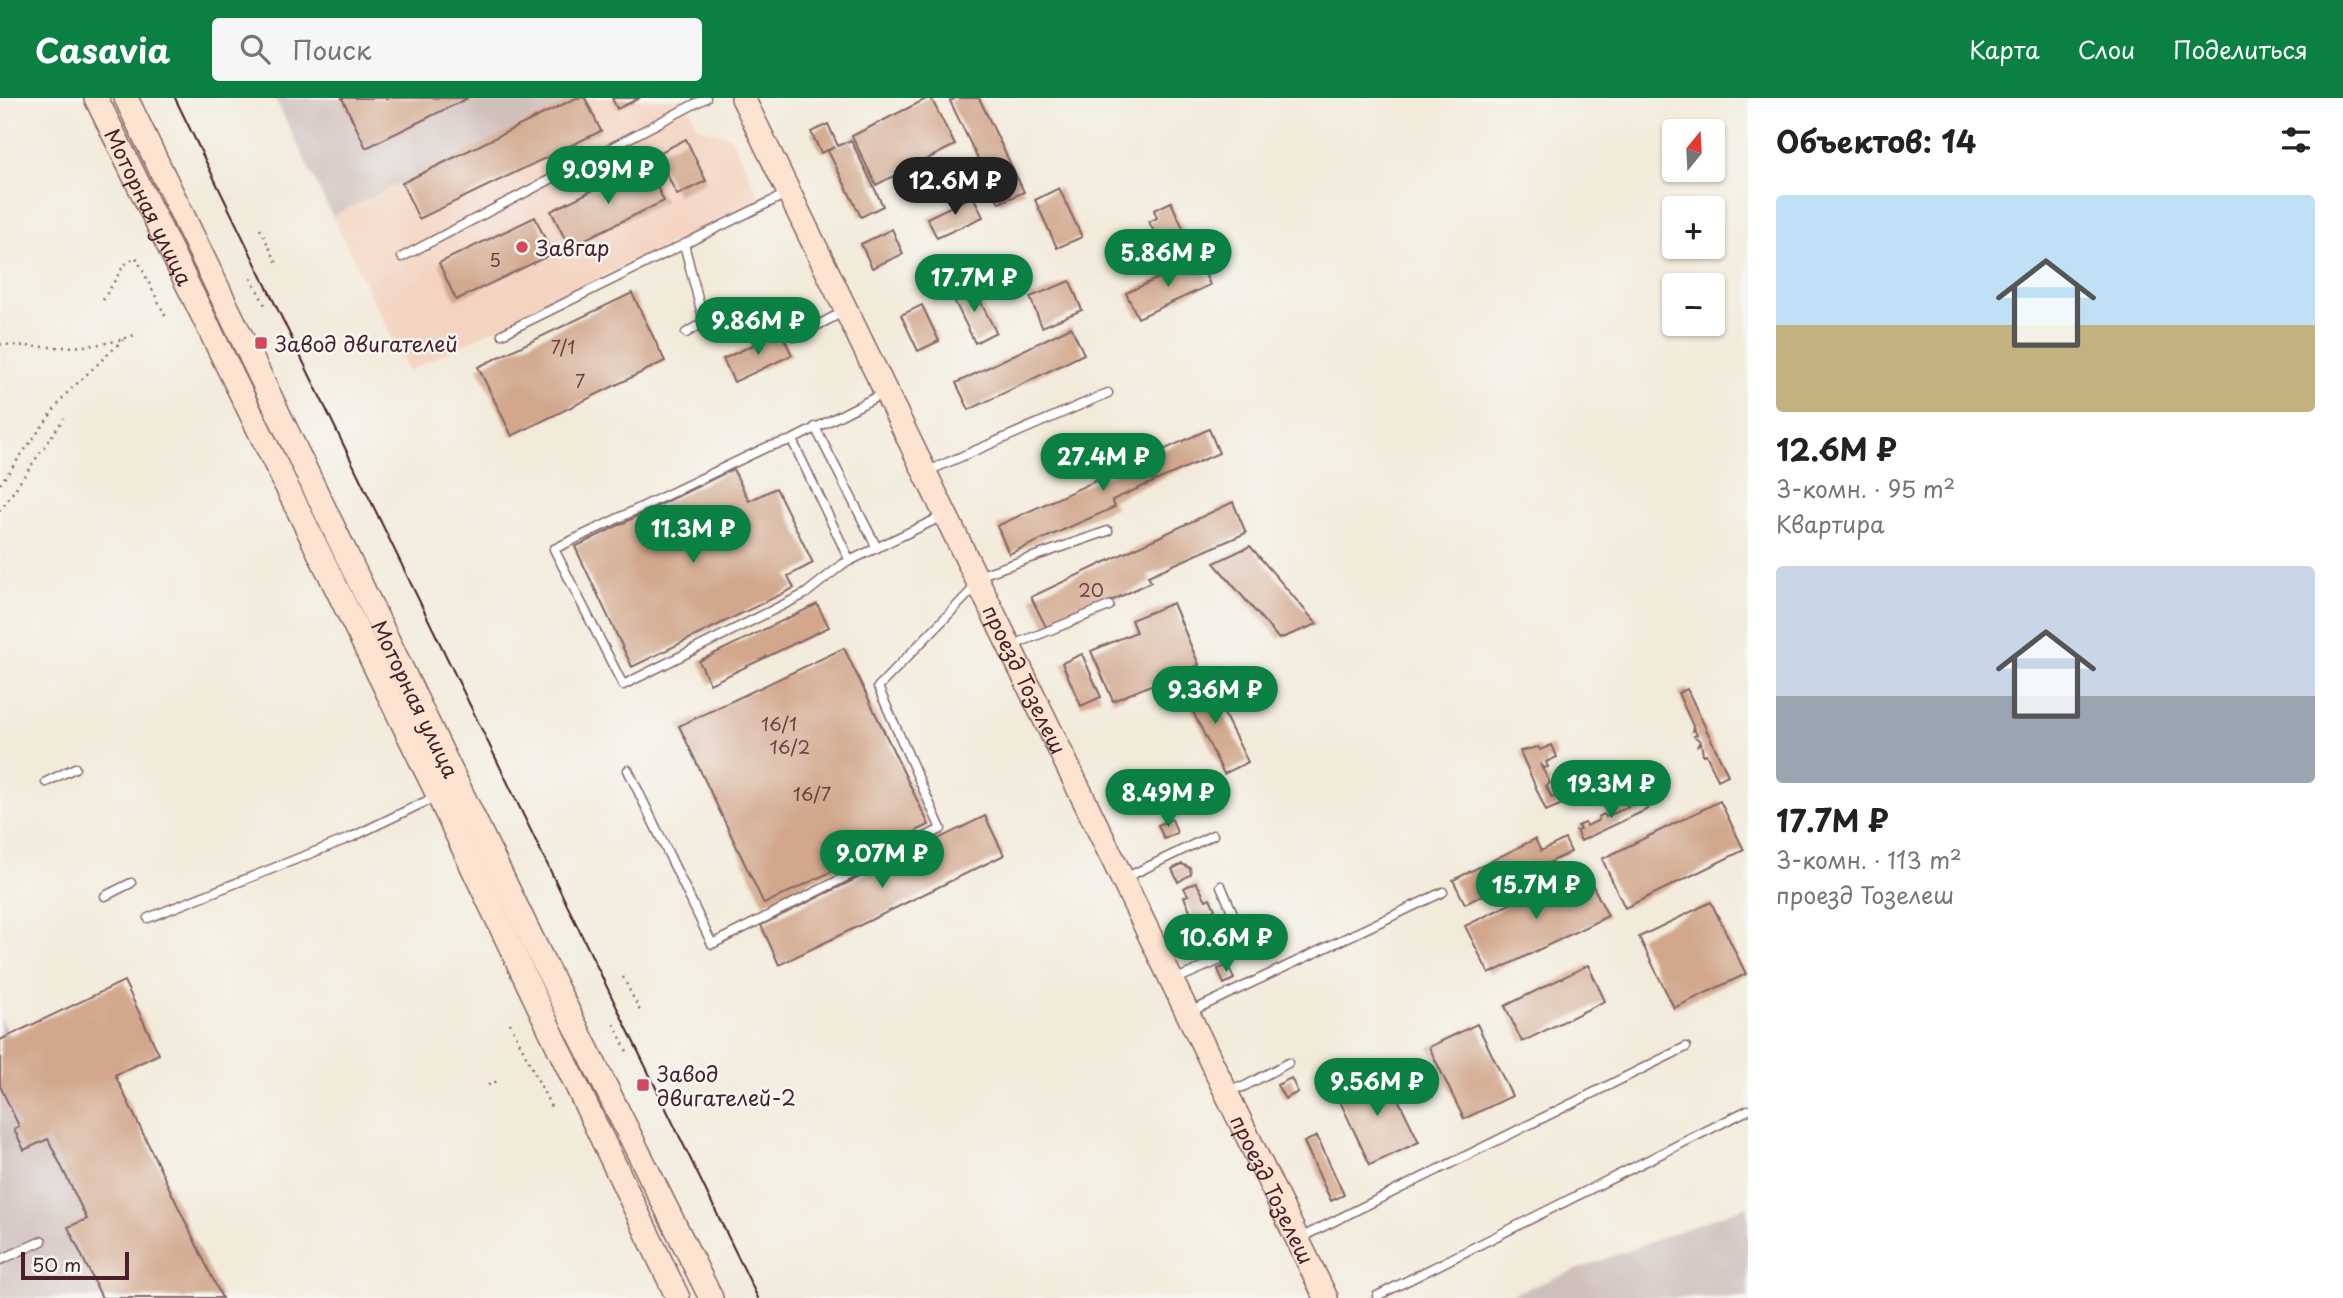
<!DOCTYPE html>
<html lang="ru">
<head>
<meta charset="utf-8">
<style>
	body { margin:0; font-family:"Playpen Sans",sans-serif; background:#f6f6f6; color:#222; height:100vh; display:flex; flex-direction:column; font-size:26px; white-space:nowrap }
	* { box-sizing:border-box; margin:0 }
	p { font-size:23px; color:#767676 }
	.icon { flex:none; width:38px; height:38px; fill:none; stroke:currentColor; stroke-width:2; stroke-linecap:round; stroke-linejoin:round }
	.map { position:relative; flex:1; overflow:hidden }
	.panel { display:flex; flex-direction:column; background:#fff; width:595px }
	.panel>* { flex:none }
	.needle { width:46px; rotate:18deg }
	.tools { position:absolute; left:1662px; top:21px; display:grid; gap:14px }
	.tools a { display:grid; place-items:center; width:63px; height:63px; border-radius:7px; background:#fff; box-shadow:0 2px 5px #0004; font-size:35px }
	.scale { position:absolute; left:21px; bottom:18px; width:108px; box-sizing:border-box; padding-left:7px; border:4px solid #4a1f2b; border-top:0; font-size:19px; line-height:24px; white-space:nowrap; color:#4a1f2b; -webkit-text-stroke:5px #f6f6f2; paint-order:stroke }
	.price { position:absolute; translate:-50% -60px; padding:0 16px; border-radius:24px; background:#0b8043; color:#fff; font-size:23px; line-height:46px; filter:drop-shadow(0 2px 4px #0008) }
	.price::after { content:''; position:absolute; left:50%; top:42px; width:21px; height:16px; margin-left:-10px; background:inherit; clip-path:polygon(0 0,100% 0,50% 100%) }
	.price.current { background:#222; color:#fff }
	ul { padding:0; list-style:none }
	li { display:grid; align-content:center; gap:14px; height:371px; padding:0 28px }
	li span { display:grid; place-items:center; height:217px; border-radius:7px; color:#555 }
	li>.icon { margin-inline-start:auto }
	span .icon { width:126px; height:126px; fill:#fffc; stroke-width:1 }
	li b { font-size:30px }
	h2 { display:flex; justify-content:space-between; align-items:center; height:84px; padding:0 28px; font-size:30px }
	header { display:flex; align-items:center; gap:42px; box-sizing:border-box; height:98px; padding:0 35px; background:#0b8043; color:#fff }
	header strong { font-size:33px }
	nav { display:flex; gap:38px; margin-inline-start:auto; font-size:24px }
	.search { width:490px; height:63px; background:#f6f6f6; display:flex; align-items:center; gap:18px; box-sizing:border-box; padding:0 24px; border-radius:7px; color:#767676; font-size:26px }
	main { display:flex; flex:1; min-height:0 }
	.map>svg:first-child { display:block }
	.built { fill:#f4d3c0 }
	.industrial { fill:#d0c0bc }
	.building { fill:#d2a78c }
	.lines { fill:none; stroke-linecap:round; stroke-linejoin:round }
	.lane-casing { stroke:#856668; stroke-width:11 }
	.secondary-casing { stroke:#856668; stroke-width:26 }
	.path { stroke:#856668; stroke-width:2.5; stroke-dasharray:2 5; stroke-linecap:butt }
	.lane { stroke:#fff; stroke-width:8 }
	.secondary { stroke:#fde4d0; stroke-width:23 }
	.tram { stroke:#4a1f2b; stroke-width:2 }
	.poi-dot { fill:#d1495b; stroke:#f6f6f2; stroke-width:2.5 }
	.labels { text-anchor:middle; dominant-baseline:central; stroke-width:5; stroke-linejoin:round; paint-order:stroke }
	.number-label { font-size:18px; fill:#6c4143 }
	.street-label { font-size:21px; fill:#4a1f2b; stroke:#f6f6f2 }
	.poi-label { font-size:21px; fill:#4a1f2b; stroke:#f6f6f2; text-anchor:start }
</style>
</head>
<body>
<header>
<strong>Casavia</strong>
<div class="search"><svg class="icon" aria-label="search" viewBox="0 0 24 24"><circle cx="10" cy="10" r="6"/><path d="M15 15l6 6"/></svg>Поиск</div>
<nav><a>Карта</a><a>Слои</a><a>Поделиться</a></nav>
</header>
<main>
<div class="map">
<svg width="1748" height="1200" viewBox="0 0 1748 1200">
	<rect width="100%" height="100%" fill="#f6f6f2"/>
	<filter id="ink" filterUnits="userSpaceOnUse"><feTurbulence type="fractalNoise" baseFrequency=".0143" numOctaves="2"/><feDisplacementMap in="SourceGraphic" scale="14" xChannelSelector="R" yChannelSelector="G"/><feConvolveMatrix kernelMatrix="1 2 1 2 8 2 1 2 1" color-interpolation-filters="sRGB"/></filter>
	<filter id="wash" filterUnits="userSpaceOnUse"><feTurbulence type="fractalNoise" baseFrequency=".00686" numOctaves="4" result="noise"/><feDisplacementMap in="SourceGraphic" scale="28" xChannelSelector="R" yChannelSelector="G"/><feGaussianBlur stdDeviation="1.57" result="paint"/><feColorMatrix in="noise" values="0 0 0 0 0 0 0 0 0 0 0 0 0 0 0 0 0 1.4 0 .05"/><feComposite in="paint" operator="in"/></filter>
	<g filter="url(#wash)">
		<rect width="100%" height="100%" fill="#f3ebda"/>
		<path class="built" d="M576 0H684L698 29 731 39 761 102 408 273 332 118Z"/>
		<path class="industrial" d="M275 0H576L332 118Z
			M124 883 159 956 116 978 222 1200H0V920L9 938Z
			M1748 1107V1200H1502Z"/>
		<g id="blocks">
			<path class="building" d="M342 0H468L366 50Z
				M576 0H585L601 33 419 121 402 85Z
				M612 0H640L617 11Z
				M928 0H931L955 47 876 87 852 38Z
				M956 0H979L1024 94 999 105 950 3Z
				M828 26 838 48 851 42 883 108 861 119 828 53 835 49 821 55 811 34Z
				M686 41 706 83 677 97 657 56Z
				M646 66 664 103 569 149 551 113Z
				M1059 90 1082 139 1057 150 1035 102Z
				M973 98 983 119 937 140 927 120Z
				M1171 104 1188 141 1163 152 1149 124 1157 120 1154 112Z
				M535 119 552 156 456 202 439 165Z
				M892 131 903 156 872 170 861 146Z
				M1199 161 1210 187 1138 220 1126 195Z
				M1070 183 1082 212 1042 229 1030 199Z
				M972 187 996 234 975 245 952 198Z
				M632 195 665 263 512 338 478 269Z
				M922 207 939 243 918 253 901 217Z
				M1071 229 1084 256 969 312 956 285Z
				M781 234 792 257 734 284 723 261Z
				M1209 331 1219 355 1112 402 1115 409 1009 456 997 428Z
				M733 371 749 403 776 390 813 465 788 478 794 490 632 569 575 449Z
				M1233 404 1246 435 1148 478 1151 484 1048 533 1031 499Z
				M1250 448 1317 526 1279 541 1214 465Z
				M1173 505 1199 567 1113 603 1091 553 1136 534 1131 522Z
				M817 506 829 529 710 586 699 563Z
				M844 550 929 727 764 806 679 628Z
				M1082 556 1101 599 1081 608 1062 565Z
				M1206 580 1248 664 1224 676 1182 592Z
				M1687 591 1728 677 1718 682 1706 656 1703 657 1701 645 1698 647 1700 643 1694 638 1697 637 1694 631 1692 633 1693 628 1678 595Z
				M1552 647 1557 659 1546 664 1548 669 1544 670 1540 666 1550 685 1546 688 1552 700 1558 697 1562 706 1546 713 1520 653 1538 649 1540 652Z
				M1643 701 1648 711 1581 743 1576 733 1580 732 1578 728 1585 725 1587 728 1599 722 1598 719 1604 716 1606 719 1628 709 1626 705 1630 703 1632 707Z
				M1720 703 1744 752 1625 810 1602 761Z
				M985 718 1004 757 779 867 761 827Z
				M1172 721 1177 735 1164 741 1158 727Z
				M1535 741 1541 753 1565 741 1571 754 1465 806 1453 782Z
				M1182 766 1190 770 1191 776 1178 784 1172 771Z
				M1584 770 1608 818 1489 876 1465 828Z
				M1196 784 1206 802 1210 800 1215 811 1211 814 1224 841 1212 847 1211 844 1205 846 1184 799 1188 797 1184 790Z
				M1711 804 1746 876 1674 910 1639 839Z
				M1228 867 1234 881 1224 886 1218 871Z
				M1588 867 1605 903 1522 944 1505 908Z
				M124 883 159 956 115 977 222 1200H102L68 1129 87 1121 48 1041 24 1052 14 1031 19 1028 0 988V942Z
				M1477 926 1512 998 1464 1021 1429 949Z
				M1384 972 1419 1044 1370 1067 1336 995Z
				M1291 980 1298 994 1285 1001 1277 987Z
				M1317 1038 1344 1097 1331 1103 1304 1044Z"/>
		</g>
	</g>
	<g filter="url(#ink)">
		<use href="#blocks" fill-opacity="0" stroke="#856668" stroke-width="2"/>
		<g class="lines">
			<defs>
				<path id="lane" d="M684 146 704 224 686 235
					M402 159 706 0
					M502 236 788 95
					M795 239 845 213
					M884 295 792 342 767 349 554 451 623 587 805 496 843 466 945 417
					M815 329 877 450
					M792 342 850 463
					M928 373 1108 295
					M978 478 1108 433
					M1011 548 1109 508
					M628 672 712 846 941 731 878 589 976 488
					M46 684 75 670
					M1125 780 1213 737
					M105 798 131 785
					M148 820 352 739 435 699
					M1174 882 1248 850 1221 788
					M1190 914 1443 794
					M1227 991 1243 989 1288 965
					M1300 1140 1686 949
					M0 1162 42 1143
					M1377 1198 1748 1012"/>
				<g id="secondary">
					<path id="s1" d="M96 0 438 697 678 1200"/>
					<path id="s2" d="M126 0 534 845 711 1200"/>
					<path id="s3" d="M743 0 1326 1200"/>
				</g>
			</defs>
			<use href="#lane" class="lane-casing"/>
			<use href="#secondary" class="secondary-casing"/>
			<path class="path" d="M260 131 278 167
				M251 180 266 209
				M103 202 124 167 136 159 167 221
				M0 246C43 250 96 253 137 236
				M0 386 65 297 123 242
				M0 413 64 320
				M623 879 640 913
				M510 925 552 1011
				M614 926 628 956
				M488 987 500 982"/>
			<use href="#lane" class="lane"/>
			<use href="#secondary" class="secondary"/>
			<path class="tram" d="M175 0 758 1200"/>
		</g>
	</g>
	<g class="poi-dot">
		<circle cx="522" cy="149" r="7"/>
		<rect x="254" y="238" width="14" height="14" rx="3.5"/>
		<rect x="636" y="980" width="14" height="14" rx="3.5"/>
	</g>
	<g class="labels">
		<g class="number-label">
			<text x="495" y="161">5</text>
			<text x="563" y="248">7/1</text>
			<text x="580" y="282">7</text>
			<text x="1091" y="491">20</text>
			<text x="779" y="625">16/1</text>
			<text x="790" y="648">16/2</text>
			<text x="812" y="695">16/7</text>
		</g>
		<g class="street-label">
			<text stroke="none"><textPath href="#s1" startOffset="121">Моторная улица</textPath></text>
			<text stroke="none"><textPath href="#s3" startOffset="646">проезд Тозелеш</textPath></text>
			<text stroke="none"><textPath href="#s2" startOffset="667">Моторная улица</textPath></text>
			<text stroke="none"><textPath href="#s3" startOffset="1213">проезд Тозелеш</textPath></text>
		</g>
		<g class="poi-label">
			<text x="536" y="149">Завгар</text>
			<text x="275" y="245">Завод двигателей</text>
			<text x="657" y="975">Завод<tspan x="657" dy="24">двигателей-2</tspan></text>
		</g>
	</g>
</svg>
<div class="tools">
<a><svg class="needle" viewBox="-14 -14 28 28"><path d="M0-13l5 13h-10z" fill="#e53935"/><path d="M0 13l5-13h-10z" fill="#767676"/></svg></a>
<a>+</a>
<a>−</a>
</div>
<div class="scale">50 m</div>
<b class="price" style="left:608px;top:108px">9.09M ₽</b>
<b class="price current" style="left:955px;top:119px">12.6M ₽</b>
<b class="price" style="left:1168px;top:191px">5.86M ₽</b>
<b class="price" style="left:974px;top:216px">17.7M ₽</b>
<b class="price" style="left:758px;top:259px">9.86M ₽</b>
<b class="price" style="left:1103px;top:395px">27.4M ₽</b>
<b class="price" style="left:693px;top:467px">11.3M ₽</b>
<b class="price" style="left:1215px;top:628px">9.36M ₽</b>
<b class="price" style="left:1611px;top:722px">19.3M ₽</b>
<b class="price" style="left:1168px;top:731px">8.49M ₽</b>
<b class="price" style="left:882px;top:792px">9.07M ₽</b>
<b class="price" style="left:1536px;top:823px">15.7M ₽</b>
<b class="price" style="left:1226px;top:876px">10.6M ₽</b>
<b class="price" style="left:1377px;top:1020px">9.56M ₽</b>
</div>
<section class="panel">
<h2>Объектов: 14<svg class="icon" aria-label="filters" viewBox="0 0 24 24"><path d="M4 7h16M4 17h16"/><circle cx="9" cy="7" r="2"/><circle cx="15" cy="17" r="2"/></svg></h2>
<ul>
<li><span style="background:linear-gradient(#bfe0f5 60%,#c2b280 0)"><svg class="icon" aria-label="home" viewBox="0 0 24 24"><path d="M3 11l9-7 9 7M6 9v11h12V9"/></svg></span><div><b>12.6M ₽</b><p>3-комн. · 95 m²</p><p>Квартира</p></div></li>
<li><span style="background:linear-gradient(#c9d6e8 60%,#9aa5b1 0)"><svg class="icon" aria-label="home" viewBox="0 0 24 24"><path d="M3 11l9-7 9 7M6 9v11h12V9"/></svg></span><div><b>17.7M ₽</b><p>3-комн. · 113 m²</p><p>проезд Тозелеш</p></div></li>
</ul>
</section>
</main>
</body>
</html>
